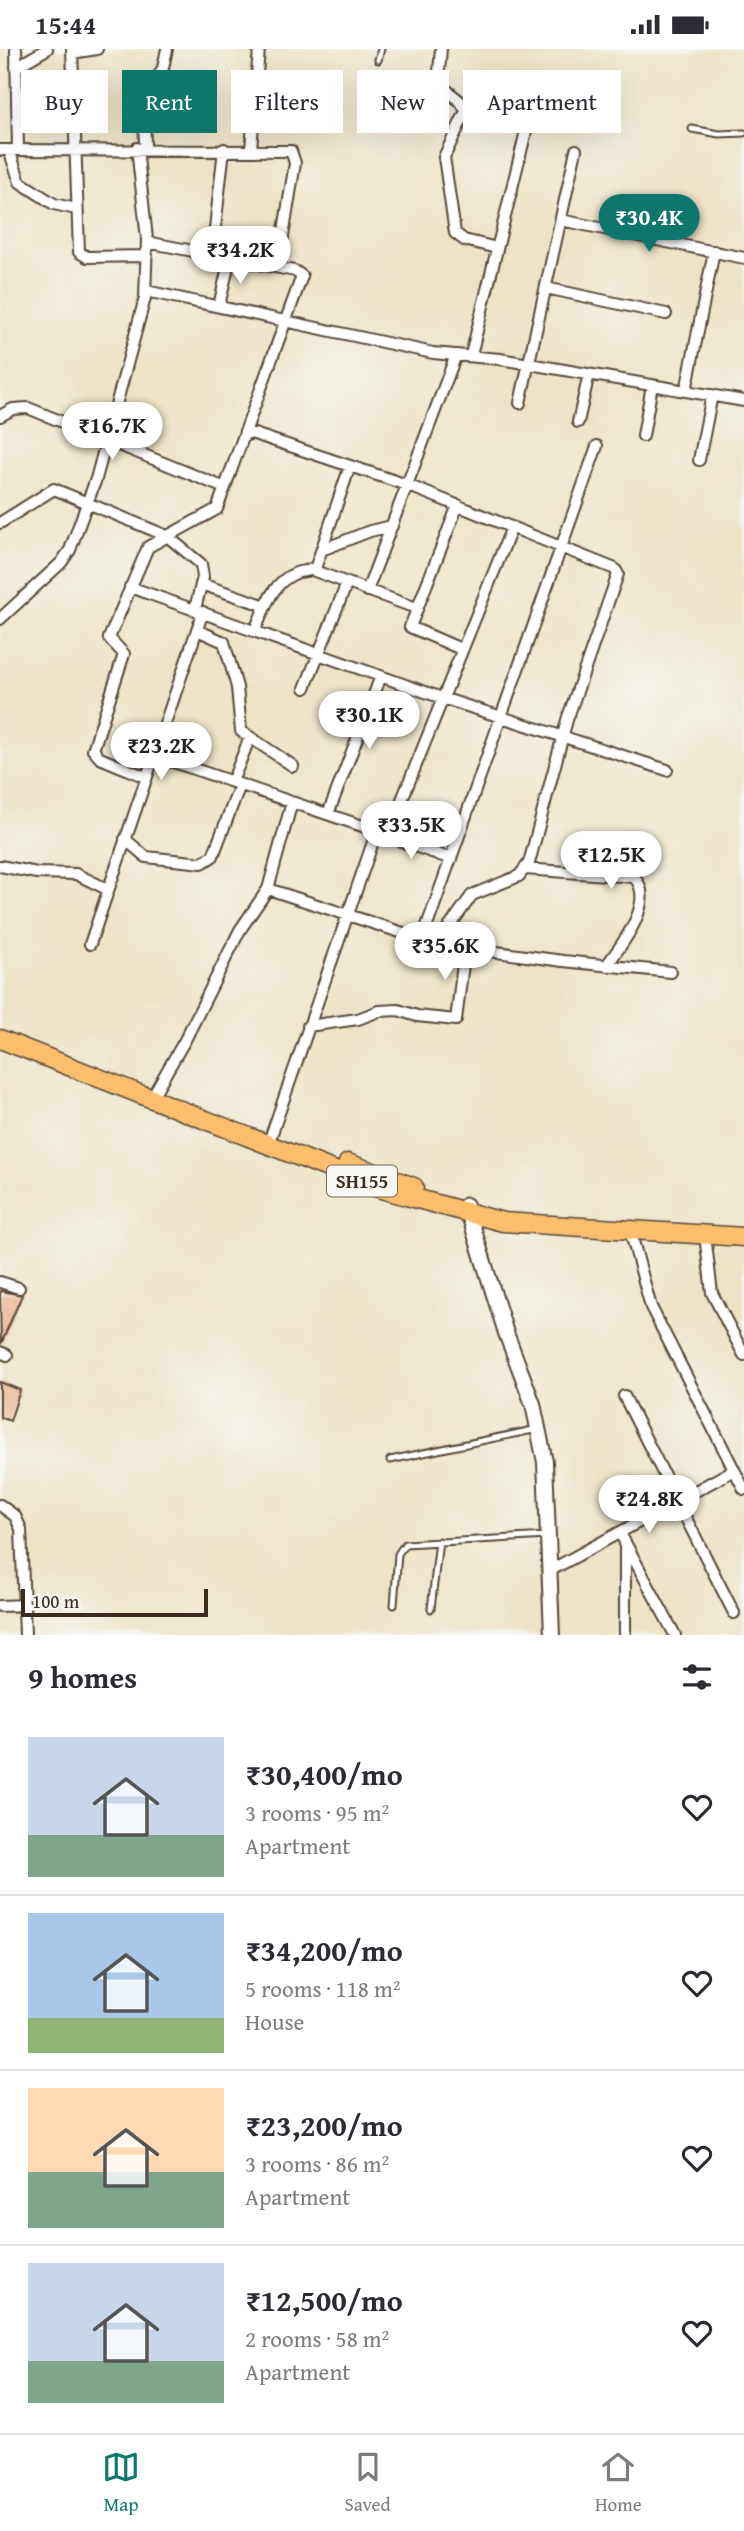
<!DOCTYPE html>
<html lang="en">
<head>
<meta charset="utf-8">
<style>
	body { margin:0; font-family:"Gentium Book Plus",serif; background:#f2f2f3; color:#2b2b33; height:100vh; display:flex; flex-direction:column; font-size:26px; white-space:nowrap }
	* { box-sizing:border-box; margin:0 }
	p { font-size:23px; color:#7c7c81 }
	.icon { flex:none; width:38px; height:38px; fill:none; stroke:currentColor; stroke-width:2; stroke-linecap:round; stroke-linejoin:round }
	.map { position:relative; height:1586px; overflow:hidden }
	.sheet { display:flex; flex-direction:column; background:#fff; flex:1 }
	.sheet>* { flex:none }
	.guide { position:absolute; left:21px; top:21px; width:704px; height:63px; display:flex; gap:14px }
	.scale { position:absolute; left:21px; bottom:18px; width:187px; box-sizing:border-box; padding-left:7px; border:4px solid #3b2a1e; border-top:0; font-size:19px; line-height:24px; white-space:nowrap; color:#3b2a1e; -webkit-text-stroke:5px #f6f6f2; paint-order:stroke }
	.price { position:absolute; translate:-50% -60px; padding:0 16px; border-radius:24px; background:#fff; color:#222; font-size:23px; line-height:46px; filter:drop-shadow(0 2px 4px #0008) }
	.price::after { content:''; position:absolute; left:50%; top:42px; width:21px; height:16px; margin-left:-10px; background:inherit; clip-path:polygon(0 0,100% 0,50% 100%) }
	.price.current { background:#0f766e; color:#fff }
	ul { padding:0; list-style:none }
	li { display:flex; align-items:center; gap:21px; height:175px; padding:0 28px }
	li+li { border-top:2px solid #e1e1e2 }
	li span { display:grid; place-items:center; flex:none; width:196px; height:140px; border-radius:0px; color:#555 }
	li>.icon { margin-inline-start:auto }
	span .icon { width:84px; height:84px; fill:#fffc; stroke-width:1 }
	li b { font-size:30px }
	h2 { display:flex; justify-content:space-between; align-items:center; height:84px; padding:0 28px; font-size:30px }
	.pill { padding:0 24px; border-radius:0px; background:#fff; box-shadow:0 7px 28px #0002; font-size:24px; line-height:63px }
	.pill.current { background:#0f766e; color:#fff }
	.status { display:flex; justify-content:space-between; align-items:center; height:49px; padding:0 35px; background:#fff; direction:ltr }
	.status svg { height:19px; fill:currentColor }
	.dock { display:flex; justify-content:space-around; align-items:center; height:98px; border-top:2px solid #e1e1e2; background:#fff; font-size:19px; color:#7c7c81 }
	.dock a { display:grid; justify-items:center; gap:4px }
	.dock .current { color:#0f766e }
	.map>svg:first-child { display:block }
	.building { fill:#e8ab80 }
	.lines { fill:none; stroke-linecap:round; stroke-linejoin:round }
	.service-casing { stroke:#564637; stroke-width:9 }
	.minor-casing { stroke:#564637; stroke-width:14 }
	.tertiary-casing { stroke:#564637; stroke-width:18 }
	.primary-casing { stroke:#564637; stroke-width:21 }
	.service { stroke:#fff; stroke-width:5 }
	.minor { stroke:#fff; stroke-width:10 }
	.tertiary { stroke:#fff; stroke-width:14 }
	.primary { stroke:#fabe6d; stroke-width:18 }
	.labels { text-anchor:middle; dominant-baseline:central; stroke-width:6; stroke-linejoin:round; paint-order:stroke }
	.shield { fill:#f6f6f2; stroke:#73675e; stroke-width:2 }
	.shield-label { font-size:19px; font-weight:bold; fill:#3b2a1e }
</style>
</head>
<body>
<div class="status"><b>15:44</b><svg viewBox="0 0 49 12"><path d="M0 12V9h3v3zM5 12V6h3v6zM10 12V3h3v9zM15 12V0h3v12zM26 1h20v11H26zM47 4h2v5h-2z"/></svg></div>
<div class="map">
<svg width="744" height="1586" viewBox="0 0 744 1586">
	<rect width="100%" height="100%" fill="#f6f6f2"/>
	<filter id="ink" filterUnits="userSpaceOnUse"><feTurbulence type="fractalNoise" baseFrequency=".0143" numOctaves="2"/><feDisplacementMap in="SourceGraphic" scale="14" xChannelSelector="R" yChannelSelector="G"/><feConvolveMatrix kernelMatrix="1 2 1 2 8 2 1 2 1" color-interpolation-filters="sRGB"/></filter>
	<filter id="wash" filterUnits="userSpaceOnUse"><feTurbulence type="fractalNoise" baseFrequency=".00686" numOctaves="4" result="noise"/><feDisplacementMap in="SourceGraphic" scale="28" xChannelSelector="R" yChannelSelector="G"/><feGaussianBlur stdDeviation="1.57" result="paint"/><feColorMatrix in="noise" values="0 0 0 0 0 0 0 0 0 0 0 0 0 0 0 0 0 1.4 0 .05"/><feComposite in="paint" operator="in"/></filter>
	<g filter="url(#wash)">
		<rect width="100%" height="100%" fill="#ede3c6"/>
		<g id="blocks">
			<path class="building" d="M1 1242 22 1246 1 1295 0 1245Z
				M0 1333 20 1341 10 1372 0 1368Z"/>
		</g>
	</g>
	<g filter="url(#ink)">
		<use href="#blocks" fill-opacity="0" stroke="#564637" stroke-width="2"/>
		<g class="lines">
			<defs>
				<path id="service" d="M378 11 381 0
					M692 80 719 85 744 84
					M390 1411 538 1380
					M394 1556 398 1505 405 1495 547 1487
					M431 1560 439 1492"/>
				<path id="minor" d="M16 0 18 101
					M72 0 79 203 87 208 147 207
					M441 0 438 34 461 53 466 62 444 108 455 184 464 191 497 199
					M72 4 97 0
					M16 18 47 0
					M145 99 144 52 163 19 167 0
					M251 100 259 0
					M0 101 291 102 295 114 278 218
					M9 101 20 133 54 155 76 160
					M561 171 744 209
					M212 206 224 100
					M546 239 666 265
					M146 242 433 304 500 310 744 352
					M219 257 230 209
					M471 306 527 78
					M686 342 714 202
					M520 354 576 101
					M0 367 13 360 28 359 225 439
					M578 373 589 325
					M245 382 407 436 615 520 618 525 567 671 529 814 519 827 472 846 437 895
					M643 387 652 336
					M699 411 712 346
					M458 456 410 578 461 600
					M0 474 54 440 167 487 201 515 203 528 195 560
					M324 500 370 482 392 477
					M312 521 416 559
					M201 535 266 557
					M130 538 442 649 667 721
					M367 542 456 306
					M0 570 61 514 70 501 96 430 145 249 147 190 137 99
					M197 581 224 593 237 638 241 682 293 717
					M255 581C265 559 272 533 296 524 304 521 309 524 316 517L350 417
					M305 639 347 534
					M153 706 383 784
					M146 728 100 709 93 701 124 605 109 589 148 498 217 460 302 227 295 222 147 193
					M232 733 250 688
					M328 765 381 627
					M381 785 451 810
					M125 790 146 808 202 814 213 807 240 736
					M0 817 37 824 76 825 107 840
					M525 820 634 828C657 852 621 897 606 917
					M268 840 437 895 563 912 671 923
					M422 891 597 397
					M90 895 203 563
					M308 977 358 970 379 962 398 961 417 967 456 971 465 899
					M156 1041 185 991 240 881 268 840 292 753
					M271 1087 373 793 390 778 397 763 512 478
					M630 1181 651 1258 744 1440
					M705 1186 712 1244 744 1306
					M0 1233 19 1239
					M0 1303 7 1306
					M624 1347 734 1564
					M0 1456 15 1467 21 1480 25 1586
					M620 1484 675 1586
					M625 1494V1586
					M549 1522 734 1421
					M0 1557 25 1556"/>
				<path id="tertiary" d="M466 1156 506 1284 533 1355 545 1413 552 1586"/>
				<path id="primary" d="M0 990 381 1140 503 1173 744 1188
					M348 1114 414 1138"/>
			</defs>
			<use href="#service" class="service-casing"/>
			<use href="#minor" class="minor-casing"/>
			<use href="#tertiary" class="tertiary-casing"/>
			<use href="#primary" class="primary-casing"/>
			<use href="#service" class="service"/>
			<use href="#minor" class="minor"/>
			<use href="#tertiary" class="tertiary"/>
			<use href="#primary" class="primary"/>
		</g>
	</g>
	<g class="labels">
		<rect class="shield" x="327" y="1116.5" width="70" height="31" rx="5"/>
		<g class="shield-label">
			<text x="362" y="1132">SH155</text>
		</g>
	</g>
</svg>
<div class="scale">100 m</div>
<b class="price current" style="left:649px;top:205px">₹30.4K</b>
<b class="price" style="left:240px;top:237px">₹34.2K</b>
<b class="price" style="left:112px;top:413px">₹16.7K</b>
<b class="price" style="left:369px;top:702px">₹30.1K</b>
<b class="price" style="left:161px;top:733px">₹23.2K</b>
<b class="price" style="left:411px;top:812px">₹33.5K</b>
<b class="price" style="left:611px;top:842px">₹12.5K</b>
<b class="price" style="left:445px;top:933px">₹35.6K</b>
<b class="price" style="left:649px;top:1486px">₹24.8K</b>
<div class="guide">
<a class="pill">Buy</a>
<a class="pill current">Rent</a>
<a class="pill">Filters</a>
<a class="pill">New</a>
<a class="pill">Apartment</a>
</div>
</div>
<section class="sheet">
<h2>9 homes<svg class="icon" aria-label="filters" viewBox="0 0 24 24"><path d="M4 7h16M4 17h16"/><circle cx="9" cy="7" r="2"/><circle cx="15" cy="17" r="2"/></svg></h2>
<ul>
<li><span style="background:linear-gradient(#c9d6e8 70%,#7fa58c 0)"><svg class="icon" aria-label="home" viewBox="0 0 24 24"><path d="M3 11l9-7 9 7M6 9v11h12V9"/></svg></span><div><b>₹30,400/mo</b><p>3 rooms · 95 m²</p><p>Apartment</p></div><svg class="icon" aria-label="heart" viewBox="0 0 24 24"><path d="M12 20l-8-8c-3-5 5-10 8-4 3-6 11-1 8 4z"/></svg></li>
<li><span style="background:linear-gradient(#a9c7e8 75%,#8fb573 0)"><svg class="icon" aria-label="home" viewBox="0 0 24 24"><path d="M3 11l9-7 9 7M6 9v11h12V9"/></svg></span><div><b>₹34,200/mo</b><p>5 rooms · 118 m²</p><p>House</p></div><svg class="icon" aria-label="heart" viewBox="0 0 24 24"><path d="M12 20l-8-8c-3-5 5-10 8-4 3-6 11-1 8 4z"/></svg></li>
<li><span style="background:linear-gradient(#ffd9b3 60%,#7fa58c 0)"><svg class="icon" aria-label="home" viewBox="0 0 24 24"><path d="M3 11l9-7 9 7M6 9v11h12V9"/></svg></span><div><b>₹23,200/mo</b><p>3 rooms · 86 m²</p><p>Apartment</p></div><svg class="icon" aria-label="heart" viewBox="0 0 24 24"><path d="M12 20l-8-8c-3-5 5-10 8-4 3-6 11-1 8 4z"/></svg></li>
<li><span style="background:linear-gradient(#c9d6e8 70%,#7fa58c 0)"><svg class="icon" aria-label="home" viewBox="0 0 24 24"><path d="M3 11l9-7 9 7M6 9v11h12V9"/></svg></span><div><b>₹12,500/mo</b><p>2 rooms · 58 m²</p><p>Apartment</p></div><svg class="icon" aria-label="heart" viewBox="0 0 24 24"><path d="M12 20l-8-8c-3-5 5-10 8-4 3-6 11-1 8 4z"/></svg></li>
</ul>
</section>
<nav class="dock">
<a class="current"><svg class="icon" aria-label="map" viewBox="0 0 24 24"><path d="M3 6l6-2 6 2 6-2v14l-6 2-6-2-6 2zM9 4v14M15 6v14"/></svg>Map</a>
<a><svg class="icon" aria-label="saved" viewBox="0 0 24 24"><path d="M7 4h10v16l-5-4-5 4z"/></svg>Saved</a>
<a><svg class="icon" aria-label="home" viewBox="0 0 24 24"><path d="M3 11l9-7 9 7M6 9v11h12V9"/></svg>Home</a>
</nav>
</body>
</html>
